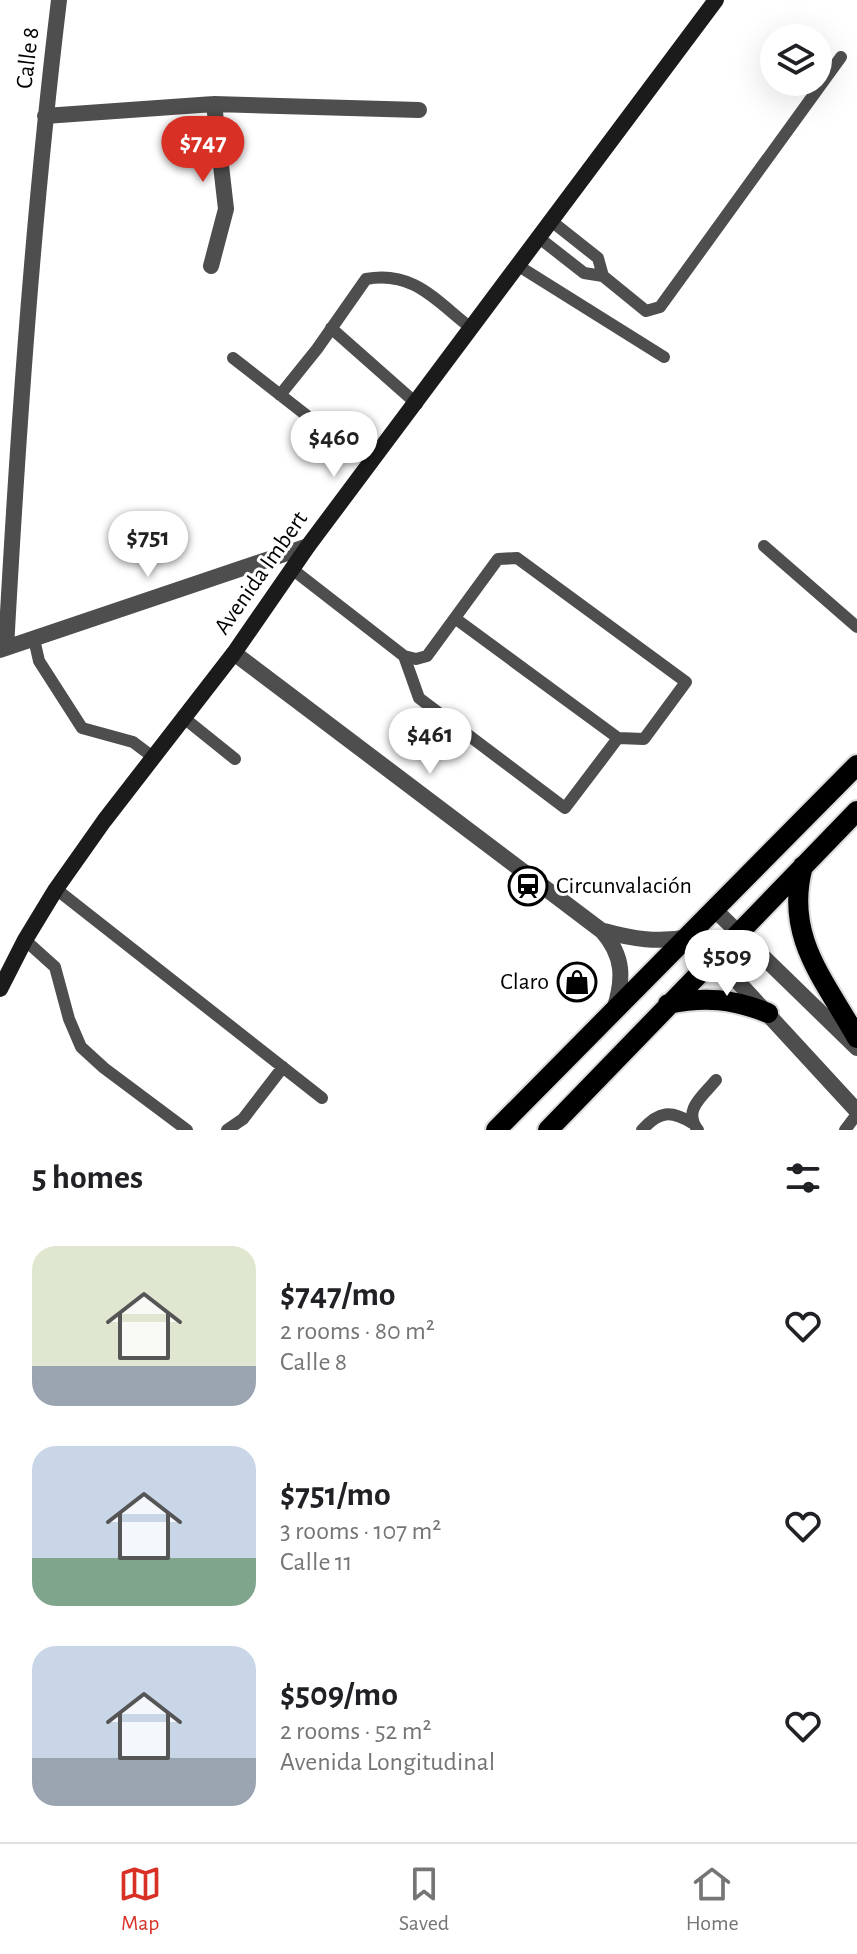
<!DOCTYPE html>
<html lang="en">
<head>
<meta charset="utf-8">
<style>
	body { margin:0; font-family:"Alegreya Sans",sans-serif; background:#f6f6f6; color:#202124; height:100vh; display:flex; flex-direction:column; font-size:30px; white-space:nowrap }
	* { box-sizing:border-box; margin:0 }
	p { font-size:26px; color:#757577 }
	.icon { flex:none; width:44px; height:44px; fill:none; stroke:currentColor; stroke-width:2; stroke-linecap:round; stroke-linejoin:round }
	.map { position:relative; height:1130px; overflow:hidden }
	.side { display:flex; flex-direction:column; background:#fff; flex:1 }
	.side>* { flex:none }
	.tools { position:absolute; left:760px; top:24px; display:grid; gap:16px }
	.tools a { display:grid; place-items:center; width:72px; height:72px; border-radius:50%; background:#fff; box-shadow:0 8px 32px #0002; font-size:40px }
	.price { position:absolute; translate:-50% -68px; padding:0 18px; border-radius:28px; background:#fff; color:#222; font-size:26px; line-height:52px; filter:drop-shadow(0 2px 4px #0008) }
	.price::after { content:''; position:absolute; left:50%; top:48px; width:24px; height:18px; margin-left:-12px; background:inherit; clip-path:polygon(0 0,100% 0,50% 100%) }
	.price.active { background:#d93025; color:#fff }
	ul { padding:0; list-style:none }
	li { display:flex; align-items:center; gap:24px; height:200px; padding:0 32px }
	li span { display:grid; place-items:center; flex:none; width:224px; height:160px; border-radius:24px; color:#555 }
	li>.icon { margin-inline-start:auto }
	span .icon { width:96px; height:96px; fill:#fffc; stroke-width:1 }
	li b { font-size:34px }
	h2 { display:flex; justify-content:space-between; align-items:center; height:96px; padding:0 32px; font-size:34px }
	.tabs { display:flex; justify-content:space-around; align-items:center; height:112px; border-top:2px solid #e0e0e0; background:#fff; font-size:22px; color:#757577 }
	.tabs a { display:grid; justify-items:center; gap:4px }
	.tabs .active { color:#d93025 }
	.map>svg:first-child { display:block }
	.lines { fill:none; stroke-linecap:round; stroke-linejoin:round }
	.primary-casing { stroke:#dbdbdb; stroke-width:24 }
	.service { stroke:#4e4e4e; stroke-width:12 }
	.minor { stroke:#4e4e4e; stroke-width:16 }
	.secondary { stroke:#1b1b1b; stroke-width:16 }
	.primary { stroke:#000; stroke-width:20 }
	.labels { text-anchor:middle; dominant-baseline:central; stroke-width:6; stroke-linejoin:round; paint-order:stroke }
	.street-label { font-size:24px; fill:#000; stroke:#fff }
	.poi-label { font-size:24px; fill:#000; stroke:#fff; text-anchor:start }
</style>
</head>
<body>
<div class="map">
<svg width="857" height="1130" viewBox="0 0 857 1130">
	<rect width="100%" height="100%" fill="#fff"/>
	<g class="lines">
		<defs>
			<path id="primary" d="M803 866C784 936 824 979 857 1038
				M668 1004C705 996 733 999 768 1013
				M496 1130 857 765
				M548 1130 857 811"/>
		</defs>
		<use href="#primary" class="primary-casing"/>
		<path class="service" d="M550 220 598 258 603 276
			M538 237 584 273 603 276 646 311 660 307 841 57
			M517 265 664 357
			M331 328 417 404
			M233 358 306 415
			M280 395 317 349 366 279C414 270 437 302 471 328
			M764 546 857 627
			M292 569 404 656 416 659 427 656 498 559 517 558 686 682 644 739 618 738
			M34 639 39 661 82 728 133 742 153 757
			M404 656 419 698 565 808 618 738 456 619
			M184 718 235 759
			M56 889 322 1098
			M25 940 55 967 69 1019 81 1047 104 1068 187 1130
			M227 1130 243 1119 283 1067
			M642 1130C659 1111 671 1110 692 1123
			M698 1130C682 1110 703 1096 716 1080
			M845 1130 857 1114"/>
		<path class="minor" d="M45 116 214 104 419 110
			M211 266 226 209 214 104
			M6 648C18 431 33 215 59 0
			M0 650 308 546
			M234 653 602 931C624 956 624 979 614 1010
			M714 909 857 1048
			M604 931C633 939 658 943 688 937
			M692 932 857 1111"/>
		<path class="secondary" d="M0 989 25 940 56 889 104 821 234 653 308 546 716 0"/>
		<use href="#primary" class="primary"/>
	</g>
	<defs>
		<symbol id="station-ring" viewBox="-11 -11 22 22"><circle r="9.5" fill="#fff" stroke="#000" stroke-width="1.5"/><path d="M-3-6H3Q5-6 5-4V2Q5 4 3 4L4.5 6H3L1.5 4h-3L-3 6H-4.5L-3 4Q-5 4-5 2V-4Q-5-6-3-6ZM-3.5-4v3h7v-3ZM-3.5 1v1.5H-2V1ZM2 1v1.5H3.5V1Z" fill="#000"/></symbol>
		<symbol id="shop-ring" viewBox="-11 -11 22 22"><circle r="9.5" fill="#fff" stroke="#000" stroke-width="1.5"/><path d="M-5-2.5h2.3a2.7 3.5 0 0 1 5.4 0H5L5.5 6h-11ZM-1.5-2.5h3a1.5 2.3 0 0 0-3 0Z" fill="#000"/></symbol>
	</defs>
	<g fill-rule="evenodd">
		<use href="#station-ring" x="506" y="864" width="44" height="44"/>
		<use href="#shop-ring" x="555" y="960" width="44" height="44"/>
	</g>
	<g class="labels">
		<g class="street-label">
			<text transform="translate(28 58) rotate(-83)">Calle 8</text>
			<text transform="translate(261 573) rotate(-55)">Avenida Imbert</text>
		</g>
		<g class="poi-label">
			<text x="556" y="886">Circunvalación</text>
			<text x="549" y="982" text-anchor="end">Claro</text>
		</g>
	</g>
</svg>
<div class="tools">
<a><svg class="icon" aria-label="layers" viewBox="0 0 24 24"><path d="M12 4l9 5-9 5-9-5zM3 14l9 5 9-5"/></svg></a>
</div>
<b class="price active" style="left:203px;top:184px">$747</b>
<b class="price" style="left:334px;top:479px">$460</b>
<b class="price" style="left:148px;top:579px">$751</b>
<b class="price" style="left:430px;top:776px">$461</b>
<b class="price" style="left:727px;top:998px">$509</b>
</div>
<section class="side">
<h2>5 homes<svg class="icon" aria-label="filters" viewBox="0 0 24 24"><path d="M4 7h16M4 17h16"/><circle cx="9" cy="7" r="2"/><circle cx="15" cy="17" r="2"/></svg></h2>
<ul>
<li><span style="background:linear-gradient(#dfe7d0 75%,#9aa5b1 0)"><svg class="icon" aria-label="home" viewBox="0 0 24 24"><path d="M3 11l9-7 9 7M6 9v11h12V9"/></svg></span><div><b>$747/mo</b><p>2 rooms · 80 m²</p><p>Calle 8</p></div><svg class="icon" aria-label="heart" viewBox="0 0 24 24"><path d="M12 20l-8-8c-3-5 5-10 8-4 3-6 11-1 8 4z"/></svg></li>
<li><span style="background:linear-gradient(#c9d6e8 70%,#7fa58c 0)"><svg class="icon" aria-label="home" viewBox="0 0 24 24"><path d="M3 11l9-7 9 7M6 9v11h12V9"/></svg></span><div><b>$751/mo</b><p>3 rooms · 107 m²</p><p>Calle 11</p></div><svg class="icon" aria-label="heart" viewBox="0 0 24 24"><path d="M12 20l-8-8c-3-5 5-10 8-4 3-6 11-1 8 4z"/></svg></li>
<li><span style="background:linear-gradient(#c9d6e8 70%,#9aa5b1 0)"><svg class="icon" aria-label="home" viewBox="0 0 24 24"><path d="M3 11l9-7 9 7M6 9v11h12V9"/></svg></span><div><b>$509/mo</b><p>2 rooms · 52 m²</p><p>Avenida Longitudinal</p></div><svg class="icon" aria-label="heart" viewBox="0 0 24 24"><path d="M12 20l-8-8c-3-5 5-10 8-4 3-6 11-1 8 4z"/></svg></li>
</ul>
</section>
<nav class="tabs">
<a class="active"><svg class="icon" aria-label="map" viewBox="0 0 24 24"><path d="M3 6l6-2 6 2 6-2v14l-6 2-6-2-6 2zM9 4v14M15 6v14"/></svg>Map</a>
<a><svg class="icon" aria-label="saved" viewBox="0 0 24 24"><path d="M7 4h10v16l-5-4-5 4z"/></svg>Saved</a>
<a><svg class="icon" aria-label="home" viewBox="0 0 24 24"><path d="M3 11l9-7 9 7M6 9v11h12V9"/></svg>Home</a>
</nav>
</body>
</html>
